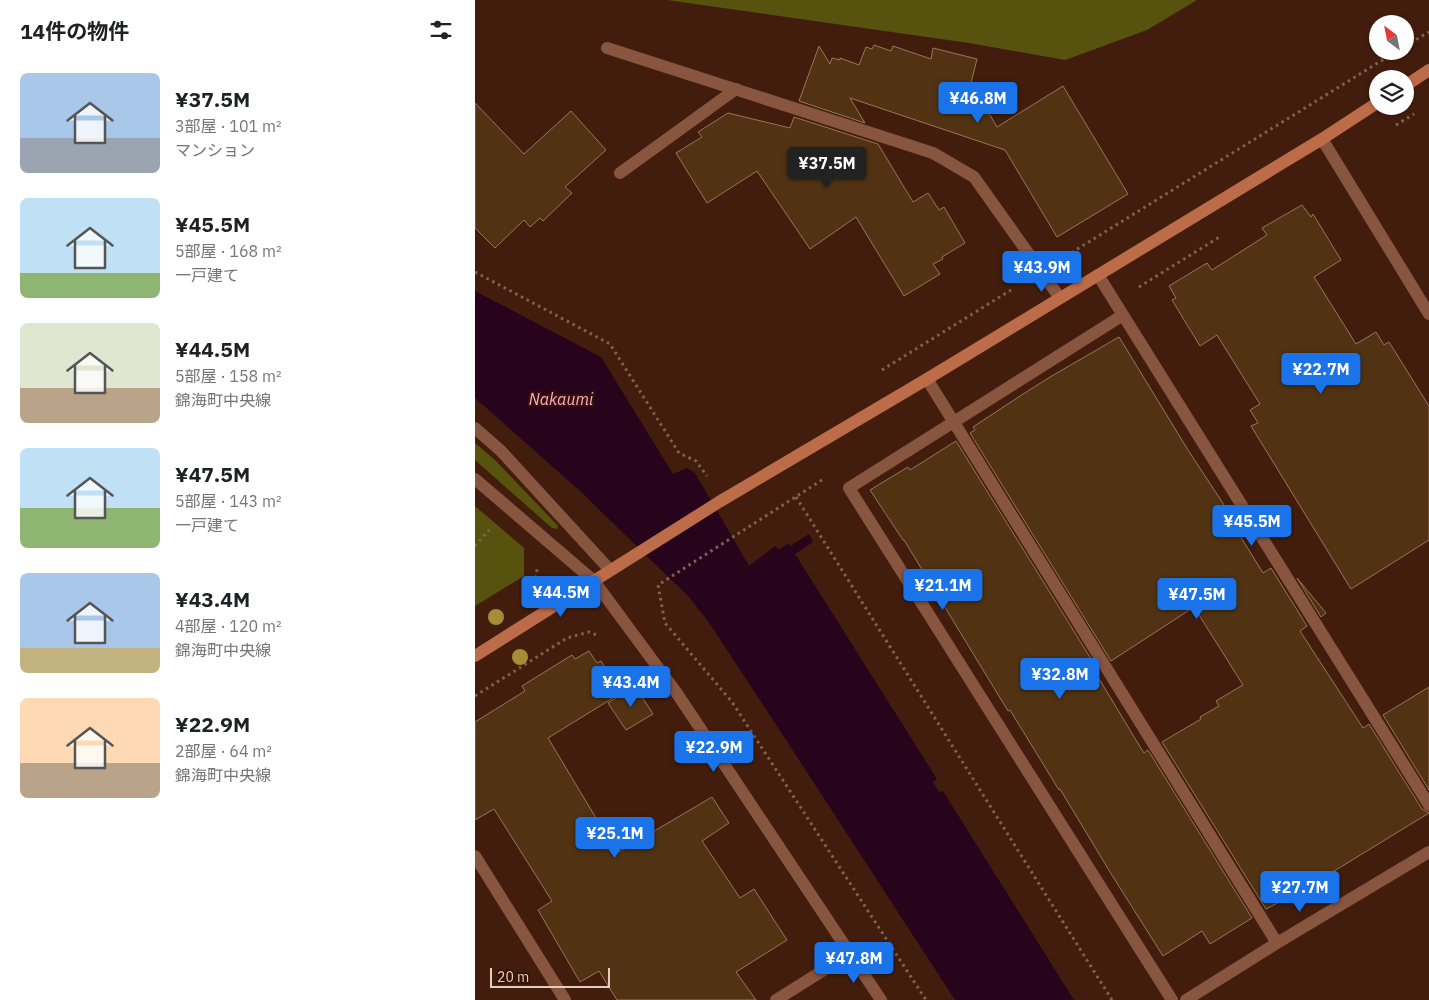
<!DOCTYPE html>
<html lang="ja">
<head>
<meta charset="utf-8">
<style>
	body { margin:0; font-family:"IBM Plex Sans","Noto Sans JP",sans-serif; background:#f2f2f2; color:#202124; height:100vh; display:flex; flex-direction:column; font-size:19px; white-space:nowrap }
	* { box-sizing:border-box; margin:0 }
	p { font-size:16px; color:#757577 }
	.icon { flex:none; width:28px; height:28px; fill:none; stroke:currentColor; stroke-width:2; stroke-linecap:round; stroke-linejoin:round }
	.map { position:relative; flex:1; overflow:hidden }
	.sheet { display:flex; flex-direction:column; background:#fff; width:475px }
	.sheet>* { flex:none }
	.needle { width:32px; rotate:328deg }
	.buttons { position:absolute; left:894px; top:15px; display:grid; gap:10px }
	.buttons a { display:grid; place-items:center; width:45px; height:45px; border-radius:50%; background:#fff; box-shadow:0 1px 4px #0004; font-size:25px }
	.scale { position:absolute; left:15px; bottom:12px; width:120px; box-sizing:border-box; padding-left:5px; border:2px solid #e5ccc2; border-top:0; font-size:14px; line-height:18px; white-space:nowrap; color:#e5ccc2; -webkit-text-stroke:4px #371304; paint-order:stroke }
	.price { position:absolute; translate:-50% -42px; padding:0 11px; border-radius:5px; background:#1a73e8; color:#fff; font-size:16px; line-height:32px; filter:drop-shadow(0 1px 2px #0008) }
	.price::after { content:''; position:absolute; left:50%; top:30px; width:15px; height:11px; margin-left:-8px; background:inherit; clip-path:polygon(0 0,100% 0,50% 100%) }
	.price.active { background:#222; color:#fff }
	ul { padding:0; list-style:none }
	li { display:flex; align-items:center; gap:15px; height:125px; padding:0 20px }
	li span { display:grid; place-items:center; flex:none; width:140px; height:100px; border-radius:8px; color:#555 }
	li>.icon { margin-inline-start:auto }
	span .icon { width:60px; height:60px; fill:#fffc; stroke-width:1 }
	li b { font-size:21px }
	h2 { display:flex; justify-content:space-between; align-items:center; height:60px; padding:0 20px; font-size:21px }
	main { display:flex; flex:1; min-height:0 }
	.map>svg:first-child { display:block }
	.green { fill:#58520f }
	.water { fill:#27041b }
	.building { fill:#513314; stroke:#997657 }
	.lines { fill:none; stroke-linecap:round; stroke-linejoin:round }
	.path { stroke:#826254; stroke-width:3; stroke-dasharray:2.5 4; stroke-linecap:butt }
	.lane { stroke:#88553f; stroke-width:12 }
	.street { stroke:#88553f; stroke-width:12 }
	.secondary { stroke:#bd6c49; stroke-width:12 }
	.tree { fill:#a58d38 }
	.labels { text-anchor:middle; dominant-baseline:central; stroke-width:4; stroke-linejoin:round; paint-order:stroke }
	.water-label { font-size:16px; font-style:italic; fill:#fea8db; stroke:#371304 }
</style>
</head>
<body>
<main>
<section class="sheet">
<h2>14件の物件<svg class="icon" aria-label="filters" viewBox="0 0 24 24"><path d="M4 7h16M4 17h16"/><circle cx="9" cy="7" r="2"/><circle cx="15" cy="17" r="2"/></svg></h2>
<ul>
<li><span style="background:linear-gradient(#a9c7e8 65%,#9aa5b1 0)"><svg class="icon" aria-label="home" viewBox="0 0 24 24"><path d="M3 11l9-7 9 7M6 9v11h12V9"/></svg></span><div><b>¥37.5M</b><p>3部屋 · 101 m²</p><p>マンション</p></div></li>
<li><span style="background:linear-gradient(#bfe0f5 75%,#8fb573 0)"><svg class="icon" aria-label="home" viewBox="0 0 24 24"><path d="M3 11l9-7 9 7M6 9v11h12V9"/></svg></span><div><b>¥45.5M</b><p>5部屋 · 168 m²</p><p>一戸建て</p></div></li>
<li><span style="background:linear-gradient(#dfe7d0 65%,#b9a48a 0)"><svg class="icon" aria-label="home" viewBox="0 0 24 24"><path d="M3 11l9-7 9 7M6 9v11h12V9"/></svg></span><div><b>¥44.5M</b><p>5部屋 · 158 m²</p><p>錦海町中央線</p></div></li>
<li><span style="background:linear-gradient(#bfe0f5 60%,#8fb573 0)"><svg class="icon" aria-label="home" viewBox="0 0 24 24"><path d="M3 11l9-7 9 7M6 9v11h12V9"/></svg></span><div><b>¥47.5M</b><p>5部屋 · 143 m²</p><p>一戸建て</p></div></li>
<li><span style="background:linear-gradient(#a9c7e8 75%,#c2b280 0)"><svg class="icon" aria-label="home" viewBox="0 0 24 24"><path d="M3 11l9-7 9 7M6 9v11h12V9"/></svg></span><div><b>¥43.4M</b><p>4部屋 · 120 m²</p><p>錦海町中央線</p></div></li>
<li><span style="background:linear-gradient(#ffd9b3 65%,#b9a48a 0)"><svg class="icon" aria-label="home" viewBox="0 0 24 24"><path d="M3 11l9-7 9 7M6 9v11h12V9"/></svg></span><div><b>¥22.9M</b><p>2部屋 · 64 m²</p><p>錦海町中央線</p></div></li>
</ul>
</section>
<div class="map">
<svg width="954" height="1000" viewBox="0 0 954 1000">
	<rect width="100%" height="100%" fill="#421d0d"/>
	<path class="green" d="M192 0H722L672 30 590 60 494 43Z
		M0 443 20 460 83 526 82 529 77 528 0 460Z
		M0 506 49 548V576L0 606Z"/>
	<path class="water" d="M0 291 126 357 198 474 212 468 220 473 274 566 300 546 304 550 313 543 315 546 334 534 338 542 320 554 462 779 458 782 464 792 468 791 599 1000H480L313 743 233 621 213 596 105 491 0 398Z"/>
	<path class="building" d="M399 45 416 51 418 46 456 59 458 48 502 59 496 83 522 127 588 86 653 194 582 237 530 150 375 98 390 123 324 101 344 46 355 64 357 58 365 60V58L384 65 391 47 397 49Z
		M0 103 49 154 96 111 131 150 90 187 97 193 68 221 65 218 55 227 49 220 20 248 0 228Z
		M253 113 315 128 319 117 403 144 438 202 453 193 464 210 469 207 490 243 467 257 468 259 458 264 465 274 429 296 381 217 335 249 282 171 232 203 201 153 227 137 223 132Z
		M827 205 836 217 838 214 866 260 839 277 881 344 901 332 909 345 914 342 954 406V540L876 589 776 426 783 423 775 410 785 404 742 335 725 346 697 300 701 298 694 286 732 263 737 270 792 235 787 228Z
		M644 337 713 450 751 508 749 510 788 573 796 568 832 626 825 631 888 728 894 724 947 809 954 813 833 887 791 909 687 742 726 719 725 717 744 706 741 701 768 685 719 607 636 661 495 433 500 430 498 427 545 396 575 377Z
		M481 441 623 670 620 672 664 745 669 753 673 750 777 918 735 944 727 931 688 956 635 872 585 789 584 790 535 710 533 711 429 540H428L395 490 433 467 435 470Z
		M822 578 851 613 846 617Z
		M114 651 122 663 126 661 146 693 73 738 142 853 237 797 254 823 227 841 265 898 279 889 312 940 261 972 281 1000H142L124 971 105 982 63 910 77 901 19 809 0 820V722L50 691 47 686 97 655 100 659Z
		M160 686 178 714 151 730 133 703Z
		M954 687V790L908 715Z"/>
	<g class="lines">
		<path class="path" d="M930 46 954 32
			M921 125 939 114
			M591 256 922 51
			M0 272 135 344 204 453 221 461 232 476
			M664 287 746 236
			M407 370 536 290
			M347 480 183 585 190 623 257 702 451 1000
			M321 497 637 1000
			M0 546 15 529
			M52 588C59 581 62 578 62 568
			M0 696 92 638 114 632 124 636"/>
		<path class="lane" d="M145 173 261 89
			M0 428 26 451 135 570"/>
		<path class="street" d="M132 48 458 153 499 177 585 298
			M847 139 954 314
			M623 275 954 805
			M648 315 374 488 697 1000
			M452 379 802 943
			M0 479 119 581 201 692 406 1000
			M0 856 90 1000
			M301 1000 376 953
			M711 1000 802 943 954 852"/>
		<path class="secondary" d="M930 86 954 70
			M0 656 244 502 452 379 847 139 902 103"/>
	</g>
	<g class="tree">
		<circle cx="21" cy="617" r="8"/>
		<circle cx="45" cy="657" r="8"/>
	</g>
	<g class="labels">
		<g class="water-label">
			<text x="86" y="399">Nakaumi</text>
		</g>
	</g>
</svg>
<div class="buttons">
<a><svg class="needle" viewBox="-14 -14 28 28"><path d="M0-13l5 13h-10z" fill="#e53935"/><path d="M0 13l5-13h-10z" fill="#757577"/></svg></a>
<a><svg class="icon" aria-label="layers" viewBox="0 0 24 24"><path d="M12 4l9 5-9 5-9-5zM3 14l9 5 9-5"/></svg></a>
</div>
<div class="scale">20 m</div>
<b class="price" style="left:503px;top:124px">¥46.8M</b>
<b class="price active" style="left:352px;top:189px">¥37.5M</b>
<b class="price" style="left:567px;top:293px">¥43.9M</b>
<b class="price" style="left:846px;top:395px">¥22.7M</b>
<b class="price" style="left:777px;top:547px">¥45.5M</b>
<b class="price" style="left:468px;top:611px">¥21.1M</b>
<b class="price" style="left:86px;top:618px">¥44.5M</b>
<b class="price" style="left:722px;top:620px">¥47.5M</b>
<b class="price" style="left:585px;top:700px">¥32.8M</b>
<b class="price" style="left:156px;top:708px">¥43.4M</b>
<b class="price" style="left:239px;top:773px">¥22.9M</b>
<b class="price" style="left:140px;top:859px">¥25.1M</b>
<b class="price" style="left:825px;top:913px">¥27.7M</b>
<b class="price" style="left:379px;top:984px">¥47.8M</b>
</div>
</main>
</body>
</html>
